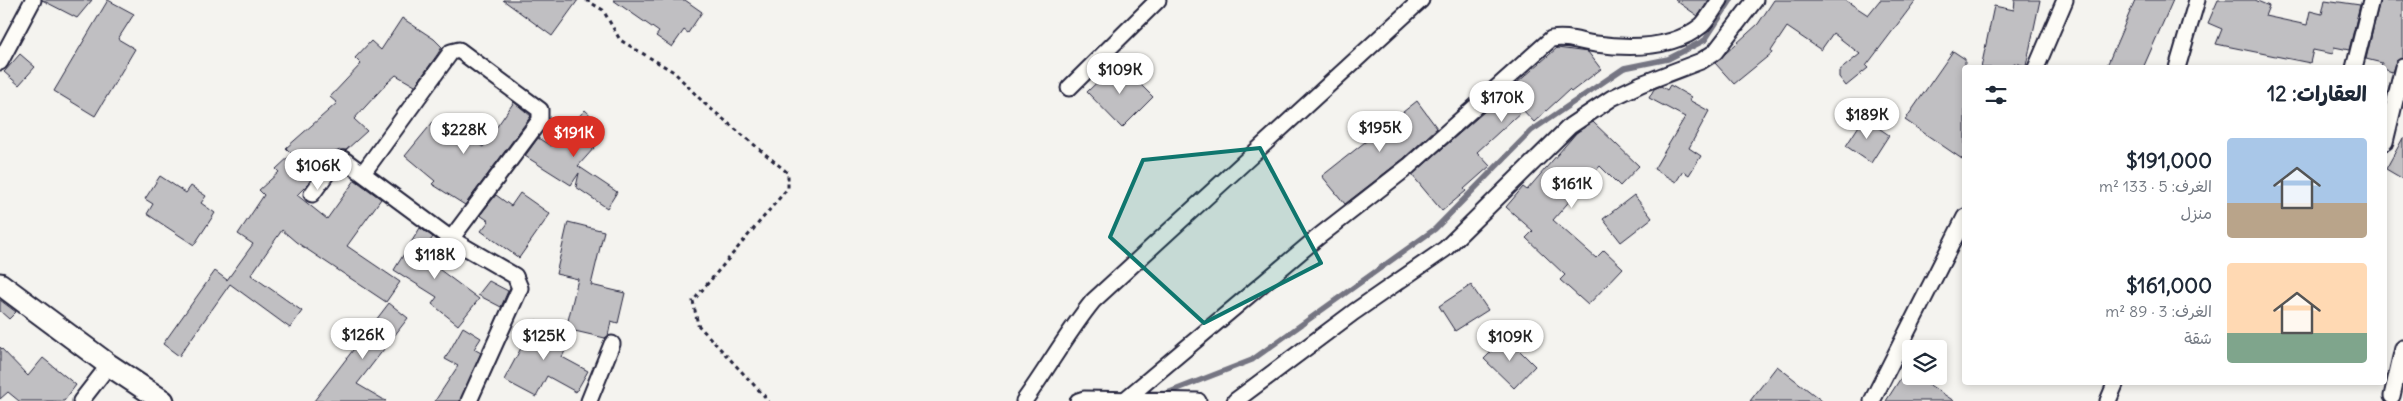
<!DOCTYPE html>
<html lang="ar">
<head>
<meta charset="utf-8">
<style>
	body { margin:0; font-family:Delius,"Playpen Sans Arabic",sans-serif; background:#f2f2f3; color:#1f2937; direction:rtl; height:100vh; display:flex; flex-direction:column; font-size:19px; white-space:nowrap }
	* { box-sizing:border-box; margin:0 }
	p { font-size:16px; color:#747a83 }
	.icon { flex:none; width:28px; height:28px; fill:none; stroke:currentColor; stroke-width:2; stroke-linecap:round; stroke-linejoin:round }
	.map { position:relative; flex:1; overflow:hidden; direction:ltr }
	.side { position:absolute; left:1962px; top:65px; width:425px; height:320px; display:flex; flex-direction:column; background:#fff; border-radius:5px; box-shadow:0 2px 8px #0003; direction:rtl }
	.side>* { flex:none }
	.controls { position:absolute; left:1902px; top:340px; display:grid; gap:10px }
	.controls a { display:grid; place-items:center; width:45px; height:45px; border-radius:5px; background:#fff; box-shadow:0 2px 8px #0003; font-size:25px }
	.price { position:absolute; translate:-50% -42px; padding:0 11px; border-radius:18px; background:#fff; color:#222; font-size:16px; line-height:32px; filter:drop-shadow(0 1px 2px #0008) }
	.price::after { content:''; position:absolute; left:50%; top:30px; width:15px; height:11px; margin-left:-8px; background:inherit; clip-path:polygon(0 0,100% 0,50% 100%) }
	.price.active { background:#d93025; color:#fff }
	ul { padding:0; list-style:none }
	li { display:flex; align-items:center; gap:15px; height:125px; padding:0 20px }
	li span { display:grid; place-items:center; flex:none; width:140px; height:100px; border-radius:5px; color:#555 }
	li>.icon { margin-inline-start:auto }
	span .icon { width:60px; height:60px; fill:#fffc; stroke-width:1 }
	li b { font-size:21px }
	h2 { display:flex; justify-content:space-between; align-items:center; height:60px; padding:0 20px; font-size:21px }
	.map>svg:first-child { display:block }
	.lines { fill:none; stroke-linecap:round; stroke-linejoin:round }
	.stream { stroke:#757582; stroke-width:5.5 }
	.building { fill:#c0bfc2; stroke:#22223b }
	.street-casing { stroke:#22223b; stroke-width:19 }
	.secondary-casing { stroke:#22223b; stroke-width:25 }
	.path { stroke:#22223b; stroke-width:3; stroke-dasharray:4 4; stroke-linecap:butt }
	.street { stroke:#fdfcf7; stroke-width:15 }
	.secondary { stroke:#fdfcf7; stroke-width:21 }
	.marked { fill:#0f766e; fill-opacity:0.2; stroke:#0f766e; stroke-width:4; stroke-linejoin:round }
</style>
</head>
<body>
<div class="map">
<svg width="2403" height="401" viewBox="0 0 2403 401">
	<rect width="100%" height="100%" fill="#f4f3ef"/>
	<filter id="ink" filterUnits="userSpaceOnUse"><feTurbulence type="fractalNoise" baseFrequency=".02" numOctaves="2"/><feDisplacementMap in="SourceGraphic" scale="10" xChannelSelector="R" yChannelSelector="G"/><feConvolveMatrix kernelMatrix="1 2 1 2 8 2 1 2 1" color-interpolation-filters="sRGB"/></filter>
	<g filter="url(#ink)">
		<g class="lines">
			<path class="stream" d="M1162 395 1252 360 1435 229 1531 131 1624 68 1668 59 1705 40 1731 0"/>
		</g>
		<path class="building" d="M42 0H92L77 18Z
			M108 0 134 14 118 39 135 49 95 116 54 91Z
			M503 0H578L552 36Z
			M613 0H685L702 12 688 33 684 30 672 47 656 36 659 32Z
			M1675 0H1709L1698 16Z
			M1774 0H1845L1868 15 1880 0H1916L1866 66 1868 68 1846 86 1839 77V71L1860 54 1833 33 1821 50 1787 27 1771 51 1772 53 1734 84 1715 63 1758 24Z
			M2015 0H2040L2026 66 2014 63 2012 68H1981L1994 6 2014 10Z
			M2135 0H2173L2143 68H2106Z
			M2218 0H2255L2269 6 2265 16 2307 25 2310 11 2322 14 2325 0 2360 5 2349 50 2334 47 2333 54 2313 50 2310 63 2216 44 2222 29 2208 23Z
			M2380 0H2403V58L2396 61 2392 72 2381 68 2382 63 2366 59Z
			M402 18 434 39 442 47 437 55 415 86 396 75 388 82 354 119 367 131 346 150H340L328 156 307 185 297 195 327 219 355 180 381 199 347 246 400 282 386 302 296 242 282 230 251 275 302 311 290 328 230 284 179 356 163 344 215 271 227 280 253 244 238 234 264 195 259 190 279 172 276 169 292 154 286 148 337 103 330 97 361 64 355 58 371 41 381 50Z
			M1557 48 1588 52 1601 69 1571 92 1569 90 1534 122 1523 110 1477 152 1490 166 1464 189 1466 191 1442 211 1412 175Z
			M1953 51 1965 59V161L1905 120Z
			M20 54 35 67 19 85 4 72Z
			M1118 62 1153 97 1122 128 1087 92Z
			M1670 85 1691 97 1689 100 1709 111 1689 148 1701 156 1689 175 1683 171 1676 182 1654 169 1685 117 1649 98 1654 89 1661 86 1667 90Z
			M1417 101 1437 128 1403 159 1345 204 1322 176Z
			M514 102 531 116 465 205 432 184 435 181 405 156 433 122 446 133 453 126 475 145 477 143 483 147Z
			M585 110 600 124 594 130 603 138 578 166 617 192 607 208 576 187 579 173 571 185 525 156 538 138 551 146Z
			M1864 118 1889 135 1871 163 1846 146Z
			M1593 122 1639 166 1620 186 1600 166 1553 220 1596 258 1604 250 1623 268 1588 305 1560 280 1565 275 1526 238 1533 231 1506 207 1523 187 1527 190 1577 132Z
			M2403 138V179L2386 169Z
			M160 176 186 193 191 186 206 196 201 203 215 213 194 245 147 214 153 204 145 199Z
			M520 193 550 214 519 258 481 231 489 221 480 215 496 195 511 206Z
			M1634 195 1652 218 1621 242 1603 219Z
			M568 222 604 231 591 285 625 293 618 323 611 321 608 336 605 338 566 329 578 279 556 274Z
			M420 228 433 237 426 247 434 252 428 261 479 299 458 325 432 304 437 297 394 270Z
			M489 281 508 291 501 307 478 295Z
			M1471 285 1488 310 1455 331 1439 306Z
			M0 300 16 312 9 319 0 311Z
			M389 303 408 318 357 384 386 401H314Z
			M536 320 572 337 562 357 588 371 576 392 547 376 536 397 504 380Z
			M463 327 481 338 474 349 481 353 460 401H435L458 366 445 359Z
			M1506 337 1535 366 1514 388 1484 359Z
			M0 347 28 376 43 358 76 385 64 401H19L8 392 0 399Z
			M1777 366 1822 401H1750Z
			M1906 370 1911 373V376H1916L1954 401H1886Z"/>
		<g class="lines">
			<defs>
				<path id="street" d="M0 62 33 0
					M2036 68 2065 0
					M2177 68 2197 0
					M2354 68 2371 0
					M1069 88 1158 0
					M2385 142 2403 67
					M363 173 451 52 459 50 540 110V120L451 239
					M312 194 335 162 343 159 451 239 515 276 520 288 469 401
					M2392 396 2403 348
					M1127 398 1318 237 1409 166 1551 39C1568 36 1580 42 1596 44 1632 49 1673 49 1702 25 1709 18 1714 8 1720 0
					M81 401 109 365
					M589 401 612 344
					M1024 401C1048 368 1067 333 1093 301L1421 0
					M1078 401 1084 399 1198 401
					M1235 401 1354 312 1445 249 1570 126 1612 98 1641 84 1701 61 1715 52 1755 0
					M1872 401 1965 217
					M2108 401 2116 382"/>
				<path id="secondary" d="M0 284 109 365 163 401"/>
			</defs>
			<use href="#street" class="street-casing"/>
			<use href="#secondary" class="secondary-casing"/>
			<path class="path" d="M586 0 603 10 620 40 674 72 704 103 788 173V188L693 301 698 325 769 401"/>
			<use href="#street" class="street"/>
			<use href="#secondary" class="secondary"/>
		</g>
	</g>
	<path class="marked" d="M1260 148 1321 263 1204 323 1110 237 1143 160Z"/>
</svg>
<div class="controls">
<a><svg class="icon" aria-label="layers" viewBox="0 0 24 24"><path d="M12 4l9 5-9 5-9-5zM3 14l9 5 9-5"/></svg></a>
</div>
<b class="price" style="left:1120px;top:95px">$109K</b>
<b class="price" style="left:1502px;top:123px">$170K</b>
<b class="price" style="left:1867px;top:140px">$189K</b>
<b class="price" style="left:1380px;top:153px">$195K</b>
<b class="price" style="left:464px;top:155px">$228K</b>
<b class="price active" style="left:574px;top:158px">$191K</b>
<b class="price" style="left:318px;top:191px">$106K</b>
<b class="price" style="left:1572px;top:209px">$161K</b>
<b class="price" style="left:435px;top:280px">$118K</b>
<b class="price" style="left:363px;top:360px">$126K</b>
<b class="price" style="left:544px;top:361px">$125K</b>
<b class="price" style="left:1510px;top:362px">$109K</b>
<section class="side">
<h2>العقارات: 12<svg class="icon" aria-label="filters" viewBox="0 0 24 24"><path d="M4 7h16M4 17h16"/><circle cx="9" cy="7" r="2"/><circle cx="15" cy="17" r="2"/></svg></h2>
<ul>
<li><span style="background:linear-gradient(#a9c7e8 65%,#b9a48a 0)"><svg class="icon" aria-label="home" viewBox="0 0 24 24"><path d="M3 11l9-7 9 7M6 9v11h12V9"/></svg></span><div><b>$191,000</b><p>الغرف: 5 · 133 m²</p><p>منزل</p></div></li>
<li><span style="background:linear-gradient(#ffd9b3 70%,#7fa58c 0)"><svg class="icon" aria-label="home" viewBox="0 0 24 24"><path d="M3 11l9-7 9 7M6 9v11h12V9"/></svg></span><div><b>$161,000</b><p>الغرف: 3 · 89 m²</p><p>شقة</p></div></li>
</ul>
</section>
</div>
</body>
</html>
